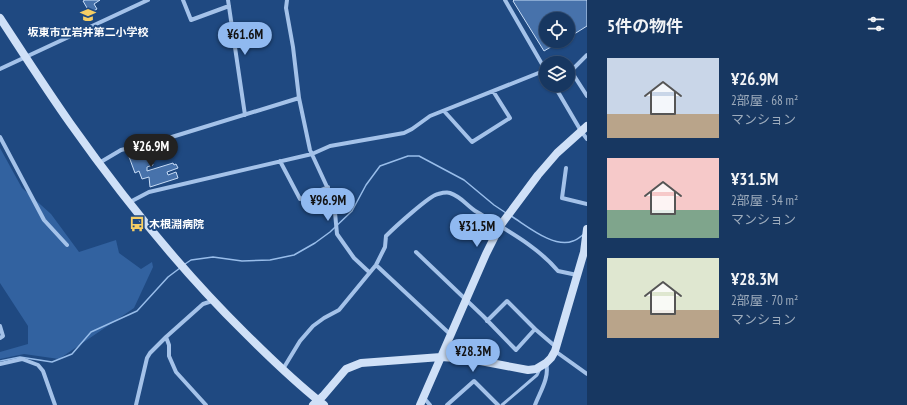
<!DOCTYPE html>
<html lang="ja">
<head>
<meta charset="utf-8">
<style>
	body { margin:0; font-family:"PT Sans Narrow","Noto Sans JP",sans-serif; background:#24426a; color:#f1f3f6; height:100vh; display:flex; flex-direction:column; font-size:15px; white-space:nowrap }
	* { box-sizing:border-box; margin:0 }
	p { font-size:13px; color:#9eacbd }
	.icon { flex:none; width:22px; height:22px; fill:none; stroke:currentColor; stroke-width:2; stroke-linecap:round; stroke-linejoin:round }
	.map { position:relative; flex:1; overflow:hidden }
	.panel { display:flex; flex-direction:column; background:#173761; width:320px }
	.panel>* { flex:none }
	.buttons { position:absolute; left:539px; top:12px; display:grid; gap:8px }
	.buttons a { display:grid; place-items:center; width:36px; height:36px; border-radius:50%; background:#173761; box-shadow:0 1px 3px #0004,0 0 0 1px #365176; font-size:20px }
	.price { position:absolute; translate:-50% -34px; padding:0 9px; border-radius:14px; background:#90b9f0; color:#111; font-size:13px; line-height:26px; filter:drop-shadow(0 1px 2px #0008) }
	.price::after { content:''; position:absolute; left:50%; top:24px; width:12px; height:9px; margin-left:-6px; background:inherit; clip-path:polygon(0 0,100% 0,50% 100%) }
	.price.selected { background:#222; color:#fff }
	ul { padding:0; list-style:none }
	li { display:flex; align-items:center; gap:12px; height:100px; padding:0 20px }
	li span { display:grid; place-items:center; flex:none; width:112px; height:80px; border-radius:0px; color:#555 }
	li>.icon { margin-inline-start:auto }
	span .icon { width:48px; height:48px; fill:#fffc; stroke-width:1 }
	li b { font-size:17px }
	h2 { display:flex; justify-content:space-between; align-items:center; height:48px; padding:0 20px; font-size:17px }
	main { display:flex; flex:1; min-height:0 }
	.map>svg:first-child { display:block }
	.green { fill:#3262a0 }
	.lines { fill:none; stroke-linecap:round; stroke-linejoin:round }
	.stream { stroke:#98bdea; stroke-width:1.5 }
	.building { fill:#4772ab; stroke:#c8ddf7 }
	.lane { stroke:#a4c2e9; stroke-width:3 }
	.street { stroke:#a4c2e9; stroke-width:4 }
	.secondary { stroke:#cfe0f7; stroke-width:8 }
	.labels { text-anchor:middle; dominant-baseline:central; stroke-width:4; stroke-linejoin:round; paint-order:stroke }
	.poi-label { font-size:11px; font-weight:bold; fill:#fff; stroke:#1f4981 }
</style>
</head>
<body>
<main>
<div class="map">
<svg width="587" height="405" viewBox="0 0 587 405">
	<rect width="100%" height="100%" fill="#1f4981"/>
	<path class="green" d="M0 148 22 188 51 214 79 252 116 240 119 253 141 269 152 262 153 267 134 308 59 359 24 354 0 359V352L28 344V326L0 283Z"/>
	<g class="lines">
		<path class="stream" d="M511 216C526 225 554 249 573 241 577 240 580 237 584 234
			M185 264 191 260 213 257 242 261 270 260 294 255 315 243 330 232 352 211 366 185 380 166 408 156H419L464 180 494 205 506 213
			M0 361 20 357 52 362 72 354 91 332 137 311 168 277 180 268"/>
	</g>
	<path class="building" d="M85 0H100L94 4 97 9 90 13 83 1Z
		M514 0H587V26L571 36 573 39 563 44 561 41H568V19H546V41H561L544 51 513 1Z
		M147 148 153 165 147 167V171L173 163 174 165 176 164 178 168 167 172 168 175 176 172 178 178 150 187 149 177 142 179 139 171 135 173 128 154Z"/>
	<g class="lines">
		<path class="lane" d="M502 405 537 375 540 369"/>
		<path class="street" d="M183 0 191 20 229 6
			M228 0 245 115
			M287 0 286 8 293 47 299 98 310 150 334 202 337 234 354 258 369 272
			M505 0 546 71
			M0 69 148 0
			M571 71 587 96
			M568 74 587 55
			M554 85 581 131 587 139
			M444 111 472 142 510 118 493 91
			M0 137 44 220 67 245
			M280 161 300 199 328 187
			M99 163 121 150 162 140 299 98
			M566 168 562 198 587 204
			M128 203 149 192 312 154 330 146 404 133 412 129 430 116 546 70
			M416 252 483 316 516 350 535 329 556 347
			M376 265 451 335
			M487 321 507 301 535 329
			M0 326 3 336 0 338
			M166 337 203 304 212 301
			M555 351 587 374
			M0 364 22 359 38 365 43 371 55 405
			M283 369 300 341 313 326 324 318 339 310 376 265 385 247 386 236C394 228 430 195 438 194 442 193 447 192 450 193 462 197 467 206 477 212 506 230 536 245 558 271L577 275
			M424 398 430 405
			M136 405 147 358 150 353 166 337 169 345V356L176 372 206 405
			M447 405 474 381 498 405
			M535 405C540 392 550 377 546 363"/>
		<path class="secondary" d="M0 18C23 53 46 89 70 123 123 198 179 268 244 332 269 357 296 383 324 405
			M313 405 323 396 346 369 361 363 441 357 470 359 528 370 536 369 546 363 551 358 555 351 584 252 587 229
			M420 405 486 254 500 226 538 175 557 153 587 126"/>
	</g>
	<defs>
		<symbol id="school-bare" viewBox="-9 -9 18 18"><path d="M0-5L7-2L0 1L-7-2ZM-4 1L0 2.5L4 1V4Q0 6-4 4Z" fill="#f7ce64" stroke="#1f4981" stroke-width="2.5" paint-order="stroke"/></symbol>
		<symbol id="bus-bare" viewBox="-9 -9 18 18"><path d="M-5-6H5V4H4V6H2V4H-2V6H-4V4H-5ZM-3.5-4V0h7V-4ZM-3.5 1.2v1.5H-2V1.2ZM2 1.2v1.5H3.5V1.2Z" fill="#f7ce64" stroke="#1f4981" stroke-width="2.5" paint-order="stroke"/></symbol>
	</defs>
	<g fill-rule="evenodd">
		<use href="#school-bare" x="77" y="4" width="22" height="22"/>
		<use href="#bus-bare" x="126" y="213" width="22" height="22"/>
	</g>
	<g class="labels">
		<g class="poi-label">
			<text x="88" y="32">坂東市立岩井第二小学校</text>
			<text x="149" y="224" text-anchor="start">木根淵病院</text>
		</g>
	</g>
</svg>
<div class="buttons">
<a><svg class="icon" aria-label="locate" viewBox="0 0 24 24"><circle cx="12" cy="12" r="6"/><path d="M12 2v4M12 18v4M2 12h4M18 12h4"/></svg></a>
<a><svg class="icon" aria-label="layers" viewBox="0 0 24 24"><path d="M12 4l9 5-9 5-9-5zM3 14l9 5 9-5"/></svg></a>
</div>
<b class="price" style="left:245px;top:56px">¥61.6M</b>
<b class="price selected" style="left:151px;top:168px">¥26.9M</b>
<b class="price" style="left:328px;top:222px">¥96.9M</b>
<b class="price" style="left:477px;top:248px">¥31.5M</b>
<b class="price" style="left:473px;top:373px">¥28.3M</b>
</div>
<section class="panel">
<h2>5件の物件<svg class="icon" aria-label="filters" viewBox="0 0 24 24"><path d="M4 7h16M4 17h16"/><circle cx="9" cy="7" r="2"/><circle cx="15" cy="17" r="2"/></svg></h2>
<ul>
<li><span style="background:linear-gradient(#c9d6e8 70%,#b9a48a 0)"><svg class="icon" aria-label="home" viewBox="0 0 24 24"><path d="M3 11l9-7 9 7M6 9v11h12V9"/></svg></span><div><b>¥26.9M</b><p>2部屋 · 68 m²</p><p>マンション</p></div></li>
<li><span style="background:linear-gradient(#f6c9c9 65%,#7fa58c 0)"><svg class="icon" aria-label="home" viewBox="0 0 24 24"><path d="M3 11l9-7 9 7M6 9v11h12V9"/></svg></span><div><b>¥31.5M</b><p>2部屋 · 54 m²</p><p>マンション</p></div></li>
<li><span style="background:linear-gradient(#dfe7d0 65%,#b9a48a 0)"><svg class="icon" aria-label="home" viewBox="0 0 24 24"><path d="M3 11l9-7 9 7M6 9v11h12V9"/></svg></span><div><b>¥28.3M</b><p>2部屋 · 70 m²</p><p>マンション</p></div></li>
</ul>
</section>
</main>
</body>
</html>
